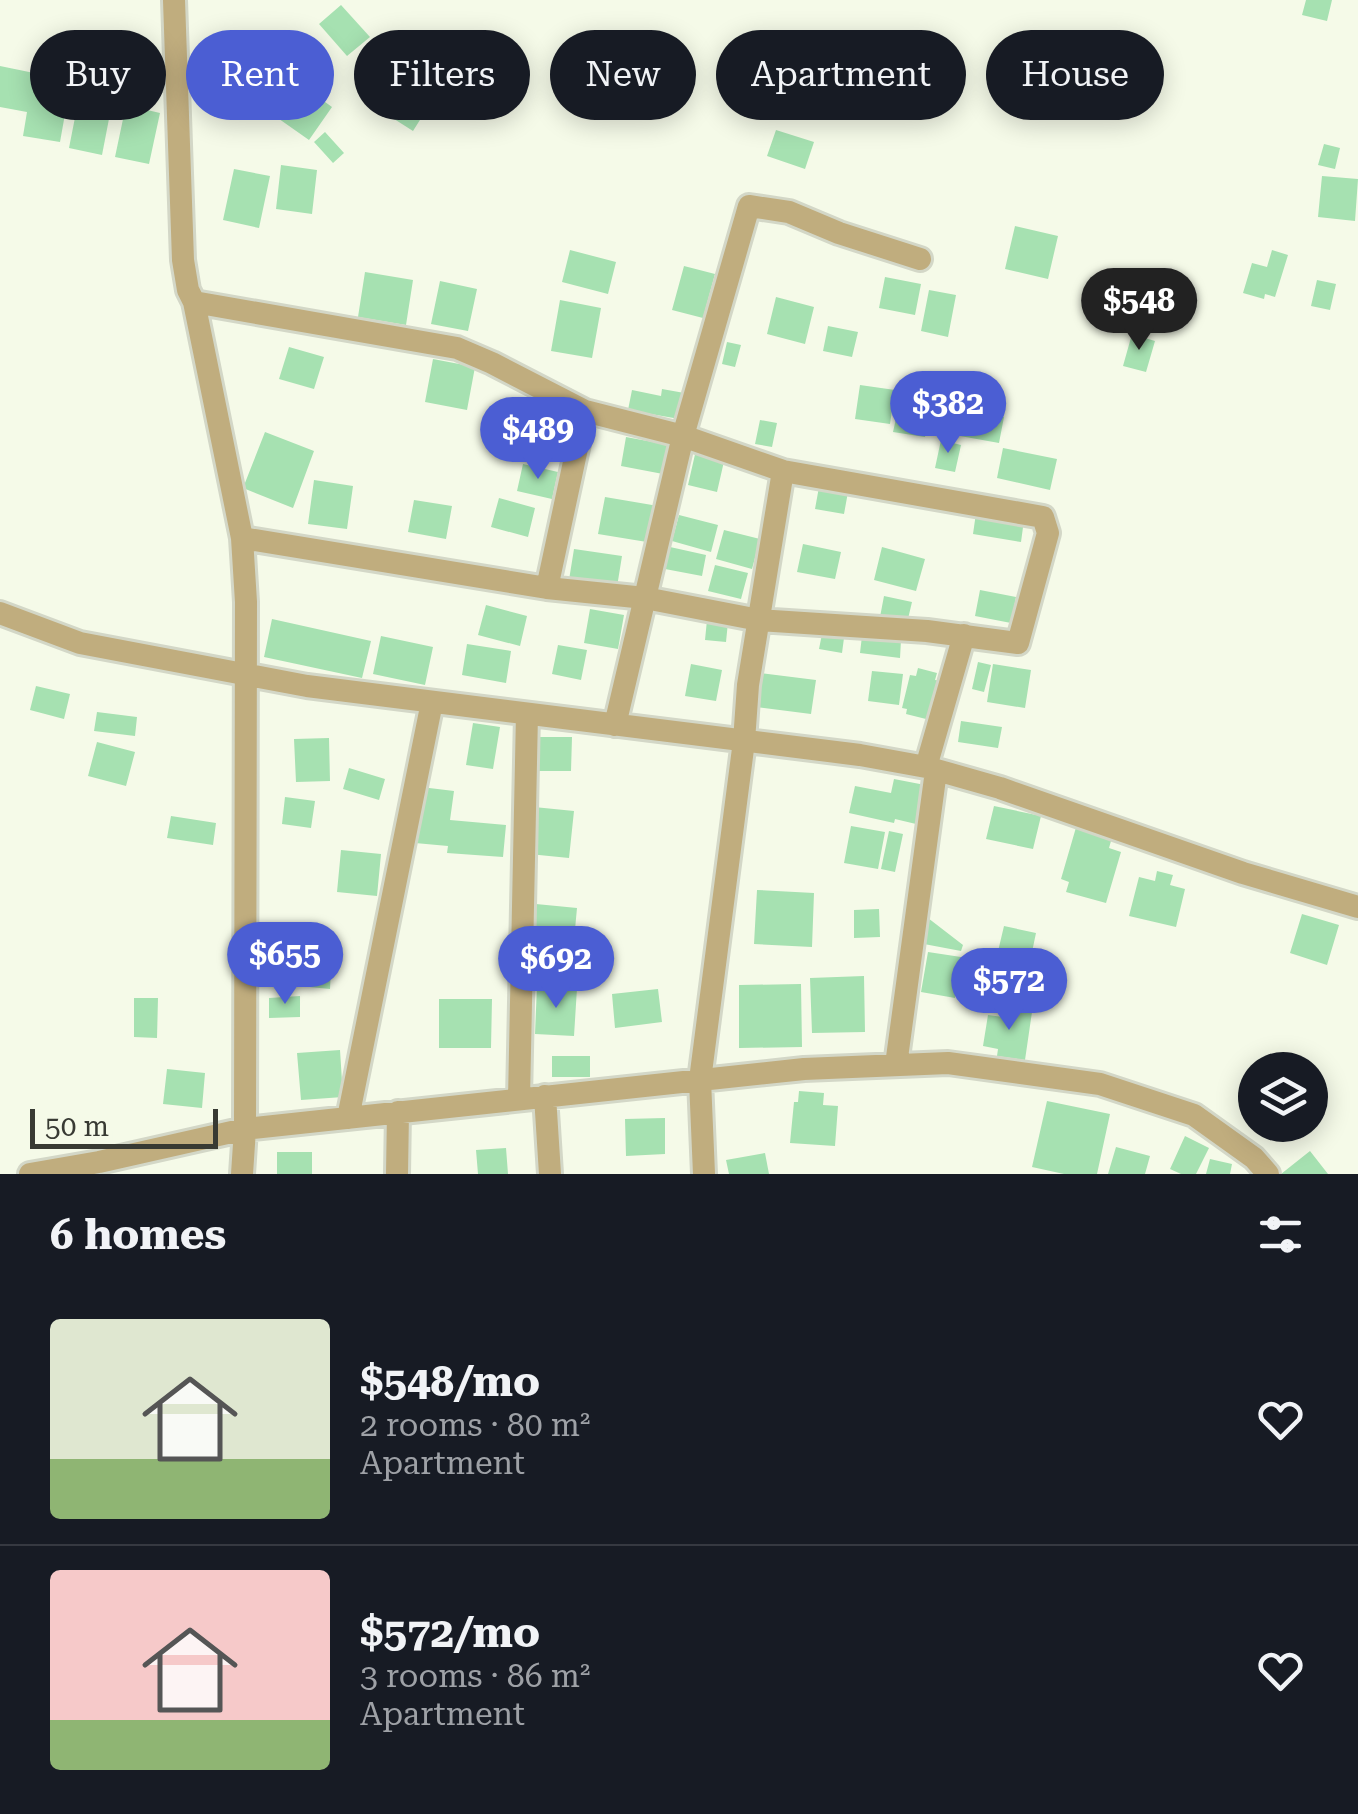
<!DOCTYPE html>
<html lang="en">
<head>
<meta charset="utf-8">
<style>
	body { margin:0; font-family:"Roboto Serif",serif; background:#20242c; color:#f1f3f6; height:100vh; display:flex; flex-direction:column; font-size:38px; white-space:nowrap }
	* { box-sizing:border-box; margin:0 }
	p { font-size:32px; color:#9ea1a6 }
	.icon { flex:none; width:55px; height:55px; fill:none; stroke:currentColor; stroke-width:2; stroke-linecap:round; stroke-linejoin:round }
	.map { position:relative; height:1174px; overflow:hidden }
	.side { display:flex; flex-direction:column; background:#171b24; flex:1 }
	.side>* { flex:none }
	.guide { position:absolute; left:30px; top:30px; width:1300px; height:90px; display:flex; gap:20px }
	.tools { position:absolute; left:1238px; top:1052px; display:grid; gap:20px }
	.tools a { display:grid; place-items:center; width:90px; height:90px; border-radius:50%; background:#171b24; box-shadow:0 5px 25px #0003; font-size:50px }
	.scale { position:absolute; left:30px; bottom:25px; width:188px; box-sizing:border-box; padding-left:10px; border:5px solid #383a33; border-top:0; font-size:28px; line-height:35px; white-space:nowrap; color:#383a33; -webkit-text-stroke:8px #f5fae8; paint-order:stroke }
	.price { position:absolute; translate:-50% -85px; padding:0 22px; border-radius:35px; background:#4b5ed3; color:#fff; font-size:32px; line-height:65px; filter:drop-shadow(0 2px 5px #0008) }
	.price::after { content:''; position:absolute; left:50%; top:60px; width:30px; height:22px; margin-left:-15px; background:inherit; clip-path:polygon(0 0,100% 0,50% 100%) }
	.price.on { background:#222; color:#fff }
	ul { padding:0; list-style:none }
	li { display:flex; align-items:center; gap:30px; height:250px; padding:0 50px }
	li+li { border-top:2px solid #363941 }
	li span { display:grid; place-items:center; flex:none; width:280px; height:200px; border-radius:10px; color:#555 }
	li>.icon { margin-inline-start:auto }
	span .icon { width:120px; height:120px; fill:#fffc; stroke-width:1 }
	li b { font-size:42px }
	h2 { display:flex; justify-content:space-between; align-items:center; height:120px; padding:0 50px; font-size:42px }
	.chip { padding:0 35px; border-radius:45px; background:#171b24; box-shadow:0 5px 25px #0003; font-size:35px; line-height:90px }
	.chip.on { background:#4b5ed3; color:#fff }
	.map>svg:first-child { display:block }
	.building { fill:#a6e1b1 }
	.lines { fill:none; stroke-linecap:round; stroke-linejoin:round }
	.minor-casing { stroke:#d3d7c7; stroke-width:28 }
	.minor { stroke:#c0ad7e; stroke-width:22 }
</style>
</head>
<body>
<div class="map">
<svg width="1358" height="1174" viewBox="0 0 1358 1174">
	<rect width="100%" height="100%" fill="#f5fae8"/>
	<path class="building" d="M1306 0H1332L1327 21 1302 15Z
		M341 5 370 37 347 56 319 24Z
		M371 48 396 55 388 84 363 76Z
		M745 53 782 69 773 90 736 74Z
		M0 66 34 73 32 80 70 86 60 142 23 136 27 112 0 107Z
		M404 75 435 96 413 131 380 110Z
		M296 81 332 107 309 140 272 114Z
		M81 87 114 93 102 155 69 148Z
		M126 105 160 113 149 164 115 157Z
		M776 130 814 142 805 169 767 156Z
		M325 132 344 153 333 163 314 142Z
		M1324 144 1340 148 1335 169 1318 165Z
		M281 165 317 170 312 214 276 209Z
		M234 169 270 176 259 228 223 220Z
		M1322 176 1358 179 1355 221 1318 217Z
		M1015 226 1058 236 1048 279 1005 269Z
		M570 250 616 262 608 294 562 282Z
		M1272 250 1288 255 1275 297 1265 294 1264 299 1243 293 1252 263 1267 267Z
		M684 266 715 274 703 318 672 310Z
		M365 272 413 280 406 325 358 317Z
		M885 277 921 284 915 315 879 308Z
		M1317 280 1336 284 1330 310 1311 306Z
		M440 281 477 289 468 331 431 324Z
		M929 290 956 295 948 337 921 331Z
		M776 297 814 307 805 344 767 334Z
		M560 300 601 308 592 358 551 351Z
		M828 326 858 332 852 357 823 351Z
		M1132 334 1155 341 1146 372 1123 366Z
		M727 342 741 345 735 367 722 364Z
		M289 347 324 357 314 389 279 379Z
		M433 359 475 367 467 410 425 402Z
		M860 385 895 390 890 424 855 419Z
		M662 389 690 394 685 420 628 410 632 390 661 396Z
		M899 405 930 410 925 437 893 432Z
		M954 408 1004 417 999 443 949 434Z
		M504 409 550 420 541 456 495 444Z
		M760 420 777 423 772 447 755 444Z
		M265 432 314 451 293 508 243 488Z
		M626 437 669 445 663 474 621 466Z
		M941 440 961 445 955 472 935 468Z
		M1003 448 1057 459 1050 490 997 478Z
		M696 450 725 457 717 492 688 485Z
		M523 464 558 472 552 499 517 491Z
		M314 480 353 486 347 529 308 524Z
		M819 487 848 492 844 514 815 509Z
		M605 497 658 506 653 543 598 534Z
		M499 498 535 508 528 537 491 527Z
		M414 500 452 506 446 539 408 532Z
		M976 513 1024 520 1021 542 973 534Z
		M679 515 718 525 711 552 672 541Z
		M724 530 760 539 752 569 716 559Z
		M803 544 841 552 835 579 797 572Z
		M670 547 706 555 702 576 665 569Z
		M882 547 925 559 916 591 874 580Z
		M574 549 622 556 617 587 569 580Z
		M715 565 748 573 741 599 708 591Z
		M980 590 1016 597 1011 623 975 616Z
		M884 596 912 602 907 623 880 617Z
		M486 605 527 616 520 646 478 635Z
		M590 609 624 615 618 649 584 643Z
		M272 619 371 641 362 678 264 657Z
		M707 620 728 622 726 642 705 640Z
		M822 634 844 638 842 653 819 649Z
		M381 636 433 647 425 685 373 674Z
		M862 636 901 640 900 658 860 653Z
		M467 644 511 651 506 683 462 675Z
		M558 645 587 650 581 680 552 674Z
		M978 662 991 665 984 692 972 689Z
		M691 664 722 670 716 701 685 696Z
		M993 664 1031 670 1025 708 987 702Z
		M918 668 937 673 935 680 943 681 936 714 928 713 926 719 906 714 907 709 902 708 910 675 916 676Z
		M872 671 903 674 899 705 868 701Z
		M761 673 816 680 811 714 756 707Z
		M36 686 70 694 64 719 30 710Z
		M97 712 137 717 135 736 94 731Z
		M961 721 1002 727 998 748 958 742Z
		M473 723 500 727 493 769 466 765Z
		M539 737H572L571 771H538Z
		M329 738 330 781 296 782 294 739Z
		M97 742 135 752 126 786 88 776Z
		M349 768 385 779 379 800 343 789Z
		M894 779 925 785 916 824 895 819 894 823 849 813 855 786 891 793Z
		M421 787 454 791 450 820 506 825 503 857 447 853 448 846 415 843Z
		M285 797 315 801 311 828 282 824Z
		M994 806 1041 816 1033 849 986 839Z
		M534 807 574 811 569 858 529 854Z
		M171 816 216 823 213 845 167 838Z
		M1077 824 1113 834 1109 848 1121 852 1106 903 1066 892 1069 882 1061 879Z
		M851 826 885 832 878 869 844 863Z
		M889 831 903 834 895 872 881 869Z
		M341 850 381 854 377 896 337 892Z
		M1157 871 1173 875 1170 885 1185 889 1176 927 1129 916 1139 877 1155 881Z
		M757 890 814 893 812 947 754 944Z
		M536 904 577 908 574 940 532 935Z
		M879 909 880 937 854 938V910Z
		M1302 914 1339 925 1327 965 1290 953Z
		M928 918 963 945 961 951 924 944Z
		M1004 926 1036 933 1028 971 995 964Z
		M928 952 961 957 955 998 921 992Z
		M301 967 331 969 330 989 299 986Z
		M864 976 865 1032 812 1033 810 978Z
		M973 980 992 984 987 1008 968 1004Z
		M801 984 802 1047 739 1048V985Z
		M537 986 577 988 574 1036 535 1034Z
		M658 989 662 1022 615 1028 612 994Z
		M300 996V1017L269 1018V998Z
		M134 998H158L157 1038 134 1037Z
		M439 999H492L491 1048H439Z
		M1004 1008 1032 1012 1025 1060 997 1056 998 1049 983 1046 988 1015 1003 1017Z
		M340 1050 343 1097 301 1100 297 1053Z
		M552 1056H590V1077H552Z
		M167 1069 205 1073 202 1108 163 1104Z
		M799 1091 824 1093 823 1105 838 1106 835 1146 790 1143 794 1102H798Z
		M1047 1101 1110 1114 1097 1174H1064L1032 1167Z
		M665 1118V1154L626 1156 625 1119Z
		M1185 1136 1209 1148 1196 1174H1181L1170 1169Z
		M1116 1147 1150 1156 1145 1174H1108Z
		M506 1148 508 1174H478L476 1150Z
		M1310 1151 1328 1174H1281Z
		M277 1152H312V1174H277Z
		M765 1153 769 1174H729L726 1160Z
		M1210 1159 1232 1164 1230 1174H1206Z"/>
	<g class="lines">
		<defs>
			<path id="minor" d="M174 0 183 260 188 290 194 302 242 538 246 602 245 1129 242 1174
				M194 302 457 348 492 363 585 411 683 436 783 471 1043 517 1048 533 1018 643 927 631 759 620 645 598 547 588 242 538
				M547 588 585 411
				M0 613 80 643 307 686 860 755 926 767 1000 788 1243 873 1358 907
				M615 725 683 436 749 206 789 212 839 233 920 259
				M926 767 964 635
				M896 1065 936 771
				M545 1096 550 1174
				M519 1099 527 714
				M348 1118 432 702
				M30 1174 99 1162 245 1129 804 1069 948 1063 1100 1084 1194 1115 1254 1158 1268 1174
				M397 1174 398 1112
				M704 1174 700 1080 744 741 748 685 783 471"/>
		</defs>
		<use href="#minor" class="minor-casing"/>
		<use href="#minor" class="minor"/>
	</g>
</svg>
<div class="tools">
<a><svg class="icon" aria-label="layers" viewBox="0 0 24 24"><path d="M12 4l9 5-9 5-9-5zM3 14l9 5 9-5"/></svg></a>
</div>
<div class="scale">50 m</div>
<b class="price on" style="left:1139px;top:353px">$548</b>
<b class="price" style="left:948px;top:456px">$382</b>
<b class="price" style="left:538px;top:482px">$489</b>
<b class="price" style="left:285px;top:1007px">$655</b>
<b class="price" style="left:556px;top:1011px">$692</b>
<b class="price" style="left:1009px;top:1033px">$572</b>
<div class="guide">
<a class="chip">Buy</a>
<a class="chip on">Rent</a>
<a class="chip">Filters</a>
<a class="chip">New</a>
<a class="chip">Apartment</a>
<a class="chip">House</a>
</div>
</div>
<section class="side">
<h2>6 homes<svg class="icon" aria-label="filters" viewBox="0 0 24 24"><path d="M4 7h16M4 17h16"/><circle cx="9" cy="7" r="2"/><circle cx="15" cy="17" r="2"/></svg></h2>
<ul>
<li><span style="background:linear-gradient(#dfe7d0 70%,#8fb573 0)"><svg class="icon" aria-label="home" viewBox="0 0 24 24"><path d="M3 11l9-7 9 7M6 9v11h12V9"/></svg></span><div><b>$548/mo</b><p>2 rooms · 80 m²</p><p>Apartment</p></div><svg class="icon" aria-label="heart" viewBox="0 0 24 24"><path d="M12 20l-8-8c-3-5 5-10 8-4 3-6 11-1 8 4z"/></svg></li>
<li><span style="background:linear-gradient(#f6c9c9 75%,#8fb573 0)"><svg class="icon" aria-label="home" viewBox="0 0 24 24"><path d="M3 11l9-7 9 7M6 9v11h12V9"/></svg></span><div><b>$572/mo</b><p>3 rooms · 86 m²</p><p>Apartment</p></div><svg class="icon" aria-label="heart" viewBox="0 0 24 24"><path d="M12 20l-8-8c-3-5 5-10 8-4 3-6 11-1 8 4z"/></svg></li>
</ul>
</section>
</body>
</html>
